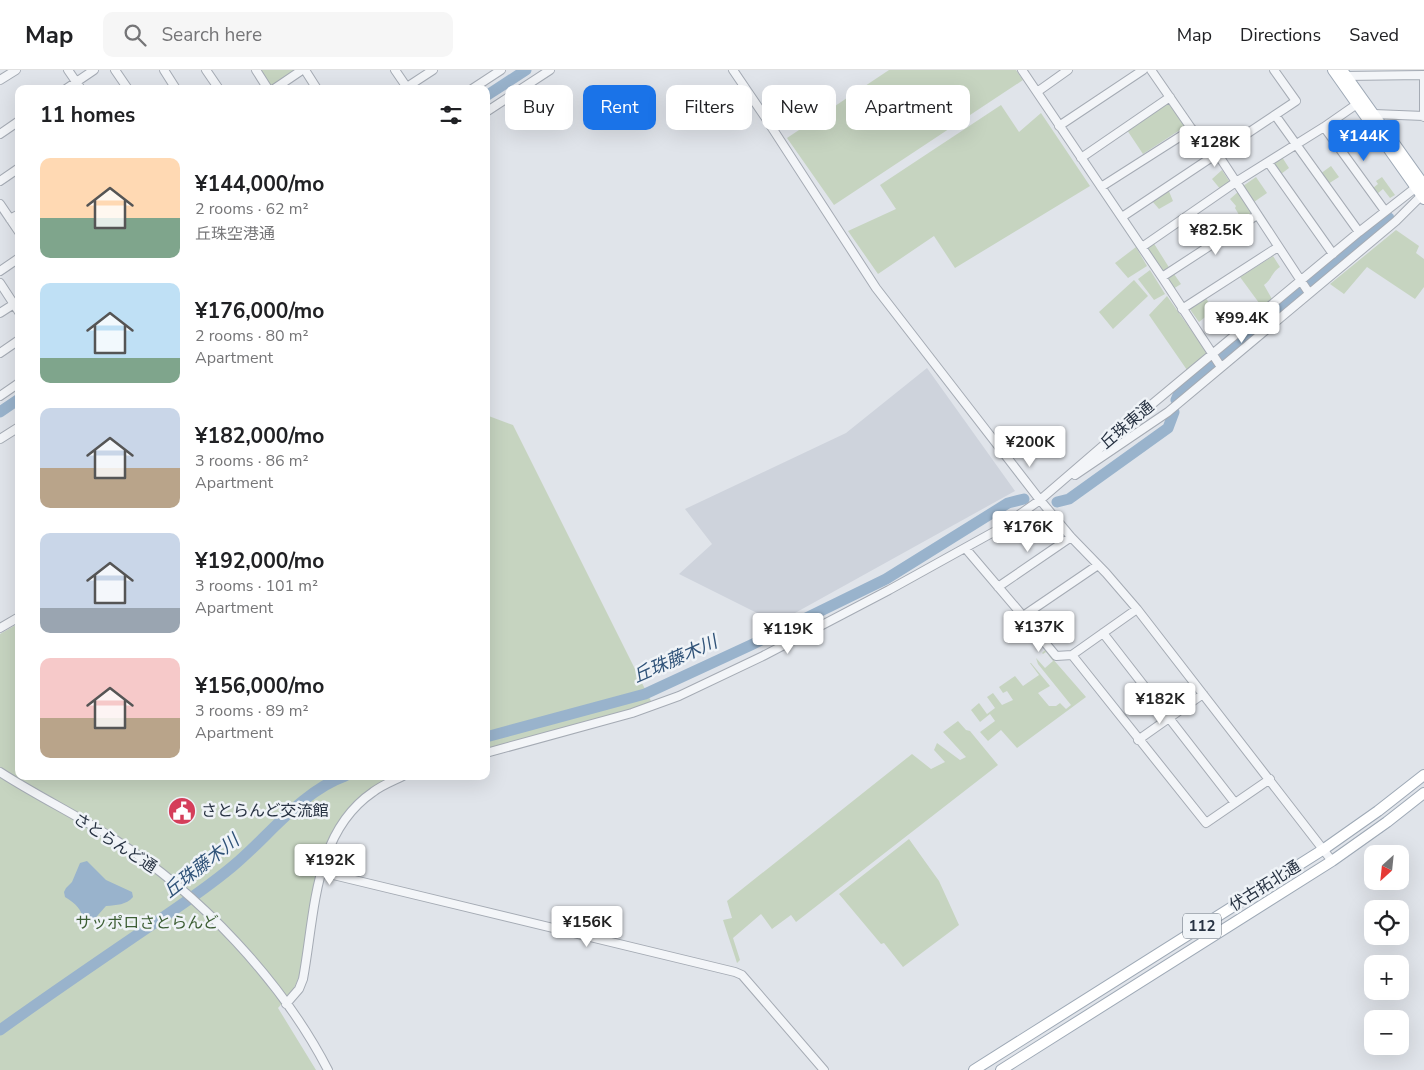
<!DOCTYPE html>
<html lang="en">
<head>
<meta charset="utf-8">
<style>
	body { margin:0; font-family:"Nunito Sans","Noto Sans JP",sans-serif; background:#f6f6f6; color:#202124; height:100vh; display:flex; flex-direction:column; font-size:19px; white-space:nowrap }
	* { box-sizing:border-box; margin:0 }
	p { font-size:16px; color:#757577 }
	.icon { flex:none; width:28px; height:28px; fill:none; stroke:currentColor; stroke-width:2; stroke-linecap:round; stroke-linejoin:round }
	.map { position:relative; flex:1; overflow:hidden }
	.drawer { position:absolute; left:15px; top:15px; width:475px; height:695px; display:flex; flex-direction:column; background:#fff; border-radius:10px; box-shadow:0 5px 20px #0002 }
	.drawer>* { flex:none }
	.banner { position:absolute; left:505px; top:15px; width:475px; height:45px; display:flex; gap:10px }
	.needle { width:32px; rotate:207deg }
	.buttons { position:absolute; left:1364px; top:775px; display:grid; gap:10px }
	.buttons a { display:grid; place-items:center; width:45px; height:45px; border-radius:10px; background:#fff; box-shadow:0 5px 20px #0002; font-size:25px }
	.price { position:absolute; translate:-50% -42px; padding:0 11px; border-radius:5px; background:#fff; color:#222; font-size:16px; line-height:32px; filter:drop-shadow(0 1px 2px #0008) }
	.price::after { content:''; position:absolute; left:50%; top:30px; width:15px; height:11px; margin-left:-8px; background:inherit; clip-path:polygon(0 0,100% 0,50% 100%) }
	.price.on { background:#1a73e8; color:#fff }
	ul { padding:0; list-style:none }
	li { display:flex; align-items:center; gap:15px; height:125px; padding:0 25px }
	li span { display:grid; place-items:center; flex:none; width:140px; height:100px; border-radius:10px; color:#555 }
	li>.icon { margin-inline-start:auto }
	span .icon { width:60px; height:60px; fill:#fffc; stroke-width:1 }
	li b { font-size:21px }
	h2 { display:flex; justify-content:space-between; align-items:center; height:60px; padding:0 25px; font-size:21px }
	.chip { padding:0 18px; border-radius:10px; background:#fff; box-shadow:0 5px 20px #0002; font-size:18px; line-height:45px }
	.chip.on { background:#1a73e8; color:#fff }
	header { display:flex; align-items:center; gap:30px; box-sizing:border-box; height:70px; padding:0 25px; background:#fff; border-bottom:1px solid #e0e0e0 }
	header strong { font-size:24px }
	nav { display:flex; gap:28px; margin-inline-start:auto; font-size:18px }
	.search { width:350px; height:45px; background:#f6f6f6; display:flex; align-items:center; gap:12px; box-sizing:border-box; padding:0 18px; border-radius:10px; color:#757577; font-size:19px }
	.map>svg:first-child { display:block }
	.built { fill:#ced3dc }
	.green { fill:#c6d4c0 }
	.water { fill:#99b3cc }
	.lines { fill:none; stroke-linecap:round; stroke-linejoin:round }
	.river { stroke:#99b3cc; stroke-width:11 }
	.minor-casing { stroke:#a5abb4; stroke-width:10 }
	.major-casing { stroke:#9ea9b6; stroke-width:12 }
	.minor { stroke:#f3f5f8; stroke-width:8 }
	.major { stroke:#fff; stroke-width:10 }
	.labels { text-anchor:middle; dominant-baseline:central; stroke-width:5; stroke-linejoin:round; paint-order:stroke }
	.shield { fill:#eff3f7; stroke:#636c78; stroke-width:1 }
	.shield-label { font-size:15px; font-weight:bold; fill:#273242 }
	.street-label { font-size:16px; fill:#273242; stroke:#eff3f7 }
	.poi-label { font-size:16px; fill:#273242; stroke:#eff3f7; text-anchor:start }
	.park-label { font-size:16px; fill:#3d5e34; stroke:#eff3f7 }
	.water-label { font-size:18px; font-style:italic; fill:#2f5278; stroke:#eff3f7 }
</style>
</head>
<body>
<header>
<strong>Map</strong>
<div class="search"><svg class="icon" aria-label="search" viewBox="0 0 24 24"><circle cx="10" cy="10" r="6"/><path d="M15 15l6 6"/></svg>Search here</div>
<nav><a>Map</a><a>Directions</a><a>Saved</a></nav>
</header>
<div class="map">
<svg width="1424" height="1000" viewBox="0 0 1424 1000">
	<rect width="100%" height="100%" fill="#e0e4ea"/>
	<path class="built" d="M927 298 1015 421 777 553 679 504 712 474 685 439 846 363Z"/>
	<path class="green" d="M260 0H299L272 18Z
		M889 0H1016L1023 10 834 135 787 68Z
		M1166 32 1169 34 1184 55 1183 58 1143 84 1127 60Z
		M1001 35 1019 62 1041 43 1090 116 955 198 934 166 878 204 848 161 896 139 880 115Z
		M1282 87 1289 98 1281 104 1273 93Z
		M1331 96 1339 107 1328 114 1320 104Z
		M1222 100 1231 114 1221 120 1212 109Z
		M1256 107 1267 123 1254 132 1243 116Z
		M1382 107 1395 125 1390 128 1383 119 1377 124 1373 118 1378 114 1376 111Z
		M1168 119 1173 131 1159 139 1152 131Z
		M1238 122 1251 143 1242 150 1235 138 1236 136 1230 129Z
		M1396 160 1419 176 1416 183 1424 189V217L1415 229 1367 197 1344 224 1330 214Z
		M1153 172 1170 199 1162 203 1146 177Z
		M1136 177 1147 196 1128 208 1115 193Z
		M1273 186 1280 197C1272 202 1272 209 1264 215L1272 229 1262 237 1240 207Z
		M1150 200 1165 224 1154 230 1138 209Z
		M1174 204 1181 214 1173 219 1166 209Z
		M1134 210 1148 226 1113 259 1099 242Z
		M1167 226 1208 284 1187 300 1149 245Z
		M1205 227 1214 240 1199 252 1189 238Z
		M486 345 513 355 651 631 649 634 621 643 486 679Z
		M19 553V706H393L359 728 344 743 333 760 321 784 300 904 293 921 278 938 316 1000H0V564Z
		M1045 580 1086 627 1017 678 1001 660 988 671 980 662 995 651 990 644 980 652 971 640 979 633 987 644 995 638 987 627 993 623 1002 635 1013 630 1007 621 1003 623 999 617 1015 606 1023 616 1039 605 1030 593H1031L1050 616 1038 623 1049 636H1056L1060 633 1066 639 1071 635 1038 594 1036 588 1045 598 1053 591 1046 582 1043 584 1042 583Z
		M958 651 966 660 970 661 998 695 796 852 791 845 772 859 761 844 733 868 740 890 737 893 723 850 732 848 727 831 912 684 931 699 945 692 934 680 937 673 960 690 966 687 943 662Z
		M909 769 939 811 959 855 903 897 884 873 881 874 839 824Z"/>
	<path class="water" d="M87 791 106 810 132 822 133 827C126 835 117 835 106 836 99 843 94 854 83 851 82 839 76 834 65 827L64 822 66 818 72 812 80 793Z"/>
	<g class="lines">
		<path class="river" d="M486 26 526 0
			M1310 214 1389 148
			M1219 289 1299 223
			M1176 330 1179 323 1211 296
			M0 342 19 329
			M1057 432 1069 429 1168 358 1174 342
			M486 667 645 624 751 575 886 509 1008 433 1024 429
			M0 960C43 929 87 899 131 869 166 845 201 823 233 796 268 767 302 721 345 706"/>
		<defs>
			<path id="minor" d="M68 0 81 19
				M115 0 128 19
				M164 0 176 19
				M206 0 219 19
				M256 0 268 19
				M305 0 317 19
				M395 0 408 19
				M733 0 765 47 876 218 1040 430 1071 467 1106 503 1137 539 1332 791
				M1022 0 1162 207 1221 297
				M1151 0 1211 87
				M1424 5V47
				M1344 6 1424 5
				M0 10 16 0
				M407 17 433 0
				M66 19 94 0
				M274 19 302 0
				M472 19 501 0
				M1037 22 1068 0
				M486 42 550 0
				M1374 44 1424 46
				M1275 45 1359 162
				M1059 56 1143 0
				M1324 57 1385 141
				M0 64 19 51
				M1217 83 1309 223
				M1081 88 1170 27
				M1268 92 1333 184
				M0 111 19 98
				M1101 117 1192 59
				M0 134 19 162
				M1122 147 1296 31 1274 0
				M10 149 19 144
				M1142 177 1236 112 1324 57 1357 34
				M0 201 19 188
				M1162 207 1257 145
				M0 213 19 242
				M1182 239 1278 177
				M0 243 14 234
				M0 283 19 270
				M0 326 19 313
				M0 369 19 357
				M1075 405 1168 342 1396 151 1424 123
				M966 479 1023 546 1098 495
				M998 517 1071 467
				M1137 539 1072 585 1206 753 1270 709
				M1023 546 1056 586 1072 585
				M0 558 19 547
				M1103 563 1235 733
				M1138 670 1203 624
				M486 683 632 643 679 626 763 586 889 520 999 459 1040 430 1127 355 1359 162 1419 115
				M0 702C37 726 77 745 114 769 199 823 282 911 328 1000
				M321 802 735 902 742 905 824 1000
				M286 934 299 919 303 909C315 845 313 763 373 722 382 715 393 711 403 706"/>
			<path id="major" d="M1333 0 1424 129
				M1342 0 1424 115
				M974 1000 1324 779 1378 741 1424 705
				M1001 1000 1332 791 1387 752 1424 723"/>
		</defs>
		<use href="#minor" class="minor-casing"/>
		<use href="#major" class="major-casing"/>
		<use href="#minor" class="minor"/>
		<use href="#major" class="major"/>
	</g>
	<defs>
		<symbol id="civic-disc" viewBox="-11 -11 22 22"><circle r="9.5" fill="#d53e5a" stroke="#eff3f7"/><path d="M-.6-6.5H3V-4.5H.6V-3L4-1V1h2V6H-6V1h2V-1L-.6-3ZM-1.2 2.5V6h2.4V2.5Z" fill="#fff"/></symbol>
	</defs>
	<g fill-rule="evenodd">
		<use href="#civic-disc" x="166" y="725" width="32" height="32"/>
	</g>
	<g class="labels">
		<rect class="shield" x="1183" y="843.5" width="38" height="25" rx="4"/>
		<g class="shield-label">
			<text x="1202" y="856">112</text>
		</g>
		<g class="street-label">
			<text transform="translate(1127 355) rotate(-40)">丘珠東通</text>
			<text transform="translate(115 773) rotate(33)">さとらんど通</text>
			<text transform="translate(1265 816) rotate(-32)">伏古拓北通</text>
		</g>
		<g class="poi-label">
			<text x="201" y="741">さとらんど交流館</text>
		</g>
		<g class="park-label">
			<text x="147" y="853">サッポロさとらんど</text>
		</g>
		<g class="water-label">
			<text transform="translate(675 589) rotate(-24)">丘珠藤木川</text>
			<text transform="translate(201 796) rotate(-38)">丘珠藤木川</text>
		</g>
	</g>
</svg>
<div class="buttons">
<a><svg class="needle" viewBox="-14 -14 28 28"><path d="M0-13l5 13h-10z" fill="#e53935"/><path d="M0 13l5-13h-10z" fill="#757577"/></svg></a>
<a><svg class="icon" aria-label="locate" viewBox="0 0 24 24"><circle cx="12" cy="12" r="6"/><path d="M12 2v4M12 18v4M2 12h4M18 12h4"/></svg></a>
<a>+</a>
<a>−</a>
</div>
<b class="price on" style="left:1364px;top:92px">¥144K</b>
<b class="price" style="left:1215px;top:98px">¥128K</b>
<b class="price" style="left:1216px;top:186px">¥82.5K</b>
<b class="price" style="left:1242px;top:274px">¥99.4K</b>
<b class="price" style="left:1030px;top:398px">¥200K</b>
<b class="price" style="left:1028px;top:483px">¥176K</b>
<b class="price" style="left:1039px;top:583px">¥137K</b>
<b class="price" style="left:788px;top:585px">¥119K</b>
<b class="price" style="left:1160px;top:655px">¥182K</b>
<b class="price" style="left:330px;top:816px">¥192K</b>
<b class="price" style="left:587px;top:878px">¥156K</b>
<div class="banner">
<a class="chip">Buy</a>
<a class="chip on">Rent</a>
<a class="chip">Filters</a>
<a class="chip">New</a>
<a class="chip">Apartment</a>
</div>
<section class="drawer">
<h2>11 homes<svg class="icon" aria-label="filters" viewBox="0 0 24 24"><path d="M4 7h16M4 17h16"/><circle cx="9" cy="7" r="2"/><circle cx="15" cy="17" r="2"/></svg></h2>
<ul>
<li><span style="background:linear-gradient(#ffd9b3 60%,#7fa58c 0)"><svg class="icon" aria-label="home" viewBox="0 0 24 24"><path d="M3 11l9-7 9 7M6 9v11h12V9"/></svg></span><div><b>¥144,000/mo</b><p>2 rooms · 62 m²</p><p>丘珠空港通</p></div></li>
<li><span style="background:linear-gradient(#bfe0f5 75%,#7fa58c 0)"><svg class="icon" aria-label="home" viewBox="0 0 24 24"><path d="M3 11l9-7 9 7M6 9v11h12V9"/></svg></span><div><b>¥176,000/mo</b><p>2 rooms · 80 m²</p><p>Apartment</p></div></li>
<li><span style="background:linear-gradient(#c9d6e8 60%,#b9a48a 0)"><svg class="icon" aria-label="home" viewBox="0 0 24 24"><path d="M3 11l9-7 9 7M6 9v11h12V9"/></svg></span><div><b>¥182,000/mo</b><p>3 rooms · 86 m²</p><p>Apartment</p></div></li>
<li><span style="background:linear-gradient(#c9d6e8 75%,#9aa5b1 0)"><svg class="icon" aria-label="home" viewBox="0 0 24 24"><path d="M3 11l9-7 9 7M6 9v11h12V9"/></svg></span><div><b>¥192,000/mo</b><p>3 rooms · 101 m²</p><p>Apartment</p></div></li>
<li><span style="background:linear-gradient(#f6c9c9 60%,#b9a48a 0)"><svg class="icon" aria-label="home" viewBox="0 0 24 24"><path d="M3 11l9-7 9 7M6 9v11h12V9"/></svg></span><div><b>¥156,000/mo</b><p>3 rooms · 89 m²</p><p>Apartment</p></div></li>
</ul>
</section>
</div>
</body>
</html>
